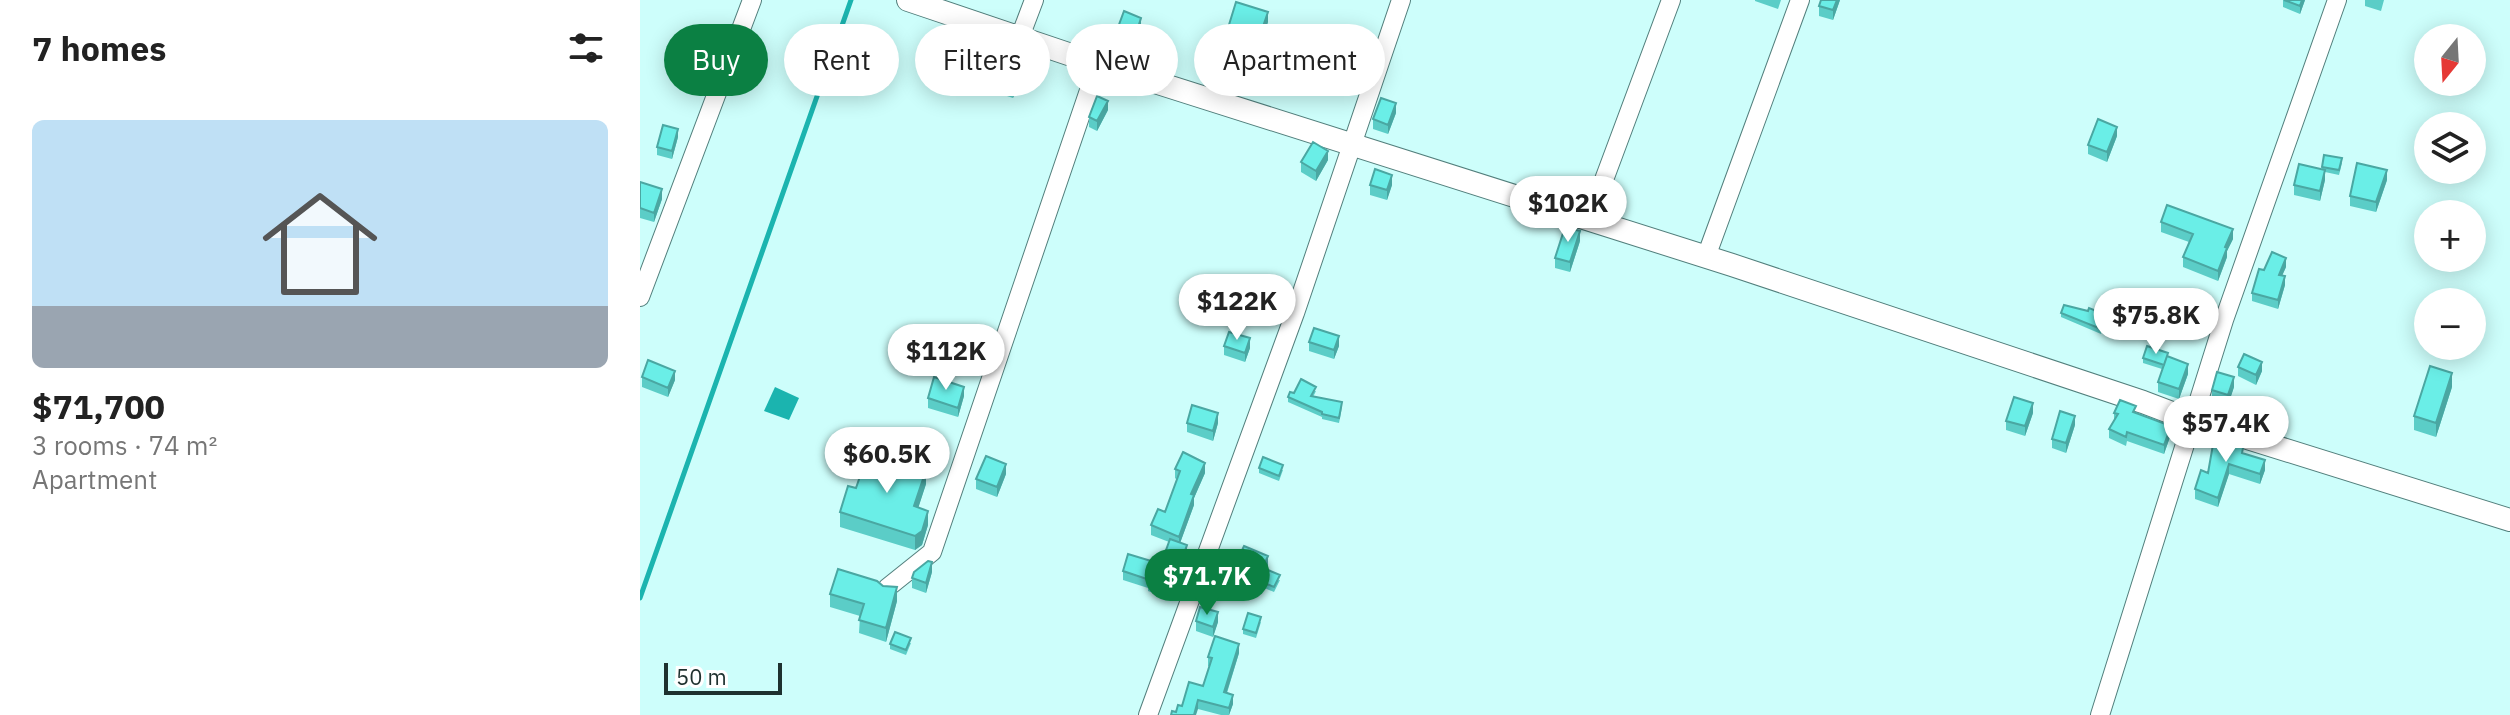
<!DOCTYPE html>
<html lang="en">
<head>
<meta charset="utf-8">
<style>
	body { margin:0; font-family:"IBM Plex Sans",sans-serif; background:#f6f6f6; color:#222; height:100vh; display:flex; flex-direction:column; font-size:30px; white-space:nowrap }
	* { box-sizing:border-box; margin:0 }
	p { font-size:26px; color:#767676 }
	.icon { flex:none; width:44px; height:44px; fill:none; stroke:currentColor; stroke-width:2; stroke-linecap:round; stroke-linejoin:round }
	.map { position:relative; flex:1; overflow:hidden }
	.panel { display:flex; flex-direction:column; background:#fff; width:640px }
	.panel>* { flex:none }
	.guide { position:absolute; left:24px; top:24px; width:760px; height:72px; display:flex; gap:16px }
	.needle { width:52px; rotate:198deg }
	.fabs { position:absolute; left:1774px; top:24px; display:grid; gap:16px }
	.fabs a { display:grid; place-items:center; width:72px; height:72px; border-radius:50%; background:#fff; box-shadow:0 4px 20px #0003; font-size:40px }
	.scale { position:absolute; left:24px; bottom:20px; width:118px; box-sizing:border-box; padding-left:8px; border:4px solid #1e312f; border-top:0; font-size:22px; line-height:28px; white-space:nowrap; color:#1e312f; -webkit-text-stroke:6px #fff; paint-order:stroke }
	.price { position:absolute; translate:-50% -68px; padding:0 18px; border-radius:28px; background:#fff; color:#222; font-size:26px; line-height:52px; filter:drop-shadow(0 2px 4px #0008) }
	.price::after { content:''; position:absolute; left:50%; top:48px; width:24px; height:18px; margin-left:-12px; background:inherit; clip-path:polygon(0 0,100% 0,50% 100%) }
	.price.active { background:#0b8043; color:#fff }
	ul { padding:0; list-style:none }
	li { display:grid; align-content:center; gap:16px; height:424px; padding:0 32px }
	li span { display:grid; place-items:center; height:248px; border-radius:12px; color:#555 }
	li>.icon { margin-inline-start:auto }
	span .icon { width:144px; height:144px; fill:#fffc; stroke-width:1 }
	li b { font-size:34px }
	h2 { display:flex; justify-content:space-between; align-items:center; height:96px; padding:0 32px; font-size:34px }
	.chip { padding:0 28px; border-radius:36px; background:#fff; box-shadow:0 4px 20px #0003; font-size:28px; line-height:72px }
	.chip.active { background:#0b8043; color:#fff }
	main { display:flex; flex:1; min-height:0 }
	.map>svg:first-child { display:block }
	.water { fill:#1bb4af }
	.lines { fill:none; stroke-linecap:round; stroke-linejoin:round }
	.stream { stroke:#1bb4af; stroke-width:5 }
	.minor-casing { stroke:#527f7c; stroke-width:20 }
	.tertiary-casing { stroke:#527f7c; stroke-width:24 }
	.minor { stroke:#fff; stroke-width:18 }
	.tertiary { stroke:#fff; stroke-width:22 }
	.wall { fill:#5bcdc7 }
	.shaded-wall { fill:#4aa7a2 }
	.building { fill:#6aeee7; stroke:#4aa7a2; stroke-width:2 }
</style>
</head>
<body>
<main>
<section class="panel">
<h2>7 homes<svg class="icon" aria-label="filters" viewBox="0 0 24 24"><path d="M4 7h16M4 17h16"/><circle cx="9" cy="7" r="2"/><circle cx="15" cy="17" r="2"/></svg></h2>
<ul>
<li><span style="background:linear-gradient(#bfe0f5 75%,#9aa5b1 0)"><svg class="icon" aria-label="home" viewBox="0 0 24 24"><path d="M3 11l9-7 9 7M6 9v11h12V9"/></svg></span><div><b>$71,700</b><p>3 rooms · 74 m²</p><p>Apartment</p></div></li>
</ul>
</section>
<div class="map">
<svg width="1870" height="715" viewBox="0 0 1870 715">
	<rect width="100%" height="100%" fill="#cdfefb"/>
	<path class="water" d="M135 387 159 398 149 420 124 411Z"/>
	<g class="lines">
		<path class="stream" d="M0 598 211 0"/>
		<defs>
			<path id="minor" d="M380 37 394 0
				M949 220 1031 0
				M1066 257 1160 0
				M0 297 112 0
				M247 588 292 552 458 64
				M508 715 655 313 761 0
				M1460 715 1584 320 1697 0"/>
			<path id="tertiary" d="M268 0 458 64 1092 265 1503 402 1553 421 1870 520"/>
		</defs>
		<use href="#minor" class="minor-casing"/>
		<use href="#tertiary" class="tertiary-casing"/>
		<use href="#minor" class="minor"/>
		<use href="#tertiary" class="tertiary"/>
	</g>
	<path class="wall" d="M1115 0H1141L1138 9 1115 1Z
		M1200 0 1193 20 1179 16V6Z
		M1643 0H1665L1660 14 1643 7Z
		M1725 0H1744L1741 11 1725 6Z
		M628 22 619 48 588 38V28Z
		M501 26 498 35 501 44 496 57 473 49V41Z
		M565 59 593 66 584 80 565 68Z
		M385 62 373 98 343 88V74Z
		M468 110 457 131 449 127V117Z
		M756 113 748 134 733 129V119Z
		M1477 136 1467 162 1448 154V145Z
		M38 137 32 159 17 155V147Z
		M1684 155 1702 163 1699 175 1685 172V180L1680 201 1654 195V185L1682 169Z
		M688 160 676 181 661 172V162Z
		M1747 180 1736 212 1710 206V196Z
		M0 182 22 199 14 222 0 218Z
		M730 185H752L747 200 730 195Z
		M1521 222 1593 239 1587 251V257L1578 281 1543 267V257L1549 242 1521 232Z
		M940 241 930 272 915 268V258Z
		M1646 267 1642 275 1645 285 1638 309 1612 301V293L1624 270Z
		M1421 313 1467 320 1461 334 1421 317Z
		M669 342 699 346 694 359 669 351Z
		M584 346 610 348 605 362 584 355Z
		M1528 357 1548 374 1539 399 1518 392V382L1522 369 1503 363V358Z
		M1598 367 1622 371 1616 385 1598 376Z
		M2 377 35 380 28 397 2 387Z
		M1594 387 1588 405 1572 400V390Z
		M1812 387 1796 437 1774 430V416Z
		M676 391 673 397 702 407 699 423 682 419V417L648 402V397L654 393Z
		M324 396 318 417 288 408V398Z
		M1393 413 1385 436 1366 430V421Z
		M1474 413H1496L1531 434 1524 454 1487 441 1486 446 1469 438V429L1474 420Z
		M547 423H578L573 441 547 432Z
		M1435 425 1426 453 1412 448V439Z
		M1604 453 1625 470 1620 484 1589 474 1578 507 1555 499V489L1568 473Z
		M619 468 643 470 639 481 619 473Z
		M535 469 565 473 554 498V505L540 543 547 553 537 579 540 588 535 601 508 591V588L483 580V571L521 564 529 542 511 535V525L525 512 537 480 535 478Z
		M366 474 357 497 336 489V479Z
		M286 484 278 508 288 525 282 545 275 550 200 527V512L216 488Z
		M596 563 628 566 620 583 596 573Z
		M292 572 286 593 272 588V578Z
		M640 580 634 592 622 587V582Z
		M190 594 257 601 246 642 219 633 220 616 190 607Z
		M556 621 578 622 573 637 556 631Z
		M621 622 616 638 603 634V629Z
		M271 643 266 655 250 649V644Z
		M599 653 587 693 593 704 589 715H581L558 709 536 712 563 686 570 667 568 666V657Z"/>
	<path class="shaded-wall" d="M1197 0H1200L1193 20V10Z
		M1662 0H1665L1660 14V6Z
		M628 12V22L619 48V38Z
		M501 18V26L496 42V34Z
		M501 36V44L496 57V49Z
		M385 48V62L373 98V83Z
		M593 56V66L584 80V71Z
		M468 101V110L457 131V121Z
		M756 103V113L748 134V125Z
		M1477 127V136L1467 162V152Z
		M38 129V137L32 159V151Z
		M688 151V160L676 181V171Z
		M1685 170V180L1680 201V191Z
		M1747 170V180L1736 212V202Z
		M752 175V185L747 200V190Z
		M22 189V199L14 222V213Z
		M1593 229V239L1587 251V257L1578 281V271L1585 247Z
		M940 231V241L930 272V262Z
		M1646 258V267L1639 283V275Z
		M1645 276V285L1638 309V300Z
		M699 336V346L694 359V350Z
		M610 338V348L605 362V353Z
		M1622 362V371L1616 385V375Z
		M1548 364V374L1539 399V389Z
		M35 371V380L28 397V388Z
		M1812 373V387L1796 437V423Z
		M1594 377V387L1588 405V395Z
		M324 387V396L318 417V408Z
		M1393 403V413L1385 436V426Z
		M578 413V423L573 441V431Z
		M1435 416V425L1426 453V443Z
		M1531 426V434L1524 454V445Z
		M1625 460V470L1620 484V474Z
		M565 463V473L554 498V505L539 546V537L551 494Z
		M366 464V474L357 497V487Z
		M1589 464V474L1578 507V498Z
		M286 470V484L274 521V506Z
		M288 511V525L282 545 275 550V536Z
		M547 545V553L535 587V579Z
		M628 556V566L620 583V574Z
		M292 562V572L286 593V583Z
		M540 580V588L535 601V592Z
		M257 587V601L246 642V628Z
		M578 612V622L573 637V627Z
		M599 644V653L584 701V692Z
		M593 695V704L589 715V708Z
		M558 700V709L556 715H554Z"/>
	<path class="building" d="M1181 0H1197L1193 10 1179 6Z
		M1644 0H1662L1660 6Z
		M596 2 628 12 619 38 588 28Z
		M484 11 501 18 496 34 501 36 496 49 473 41Z
		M355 38 385 48 373 83 343 74Z
		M574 45 593 56 584 71 565 59Z
		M457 96 468 101 457 121 449 117Z
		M741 98 756 103 748 125 733 119Z
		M1458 119 1477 127 1467 152 1448 145Z
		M23 125 38 129 32 151 17 147Z
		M673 142 688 151 676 171 661 162Z
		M1684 155 1702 158 1699 170 1682 167Z
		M1717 163 1747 170 1736 202 1710 196Z
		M1659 164 1685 170 1680 191 1654 185Z
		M735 169 752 175 747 190 730 185Z
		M0 182 22 189 14 213 0 208Z
		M1527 205 1593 229 1585 247 1587 248 1578 271 1543 257 1553 234 1521 222Z
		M925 227 940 231 930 262 915 258Z
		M1632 252 1646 258 1639 275 1645 276 1638 300 1612 293 1619 269 1624 270Z
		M1424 305 1448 311 1449 308 1467 315 1461 329 1421 313Z
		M674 328 699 336 694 350 669 342Z
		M589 332 610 338 605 353 584 346Z
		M1507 346 1528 353 1524 365 1503 358Z
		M1604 354 1622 362 1616 375 1598 367Z
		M1527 356 1548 364 1539 389 1518 382Z
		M8 360 35 371 28 388 2 377Z
		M1790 366 1812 373 1796 423 1774 416Z
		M1577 372 1594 377 1588 395 1572 390Z
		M294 377 324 387 318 408 288 398Z
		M661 379 676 387 671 396 702 402 699 418 682 414V412L648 397 650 392 654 393Z
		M1374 397 1393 403 1385 426 1366 421Z
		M1480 400 1496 406 1493 412 1531 426 1524 445 1487 432 1486 437 1469 429 1478 414 1474 413Z
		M552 405 578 413 573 431 547 423Z
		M1420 411 1435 416 1426 443 1412 439Z
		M1575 433 1604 443 1602 453 1625 460 1620 474 1589 464 1578 498 1555 489 1561 470 1568 473Z
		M229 450 286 470 274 506 288 511 282 531 275 536 200 512 208 486 216 488Z
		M543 452 565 463 551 494 554 495 539 537 511 525 518 509 525 512 540 471 535 469Z
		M346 456 366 464 357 487 336 479Z
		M623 457 643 465 639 476 619 468Z
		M530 539 547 545 535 579 540 580 535 592 508 583 510 580 483 571 488 554 521 564Z
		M604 546 628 556 620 574 596 563Z
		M288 561 292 562 286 583 272 578 274 572Z
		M198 569 237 581 243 586 257 587 246 628 219 620 224 604 190 594Z
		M628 570 640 575 634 587 622 582Z
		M560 607 578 612 573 627 556 621Z
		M608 613 621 617 616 633 603 629Z
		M255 632 271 638 266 650 250 644Z
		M575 636 599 644 584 692 593 695 589 708 558 700 554 715H531L532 711 536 712 538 705 542 706 549 682 563 686 572 658 568 657Z"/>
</svg>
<div class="fabs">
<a><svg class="needle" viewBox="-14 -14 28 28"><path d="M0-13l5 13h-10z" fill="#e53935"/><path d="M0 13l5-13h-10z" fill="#767676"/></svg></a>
<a><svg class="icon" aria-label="layers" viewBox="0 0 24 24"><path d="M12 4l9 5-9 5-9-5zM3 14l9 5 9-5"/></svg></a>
<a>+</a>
<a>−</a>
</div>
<div class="scale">50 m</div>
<b class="price" style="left:928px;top:244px">$102K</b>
<b class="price" style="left:597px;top:342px">$122K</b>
<b class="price" style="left:1516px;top:356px">$75.8K</b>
<b class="price" style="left:306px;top:392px">$112K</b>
<b class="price" style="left:1586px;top:464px">$57.4K</b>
<b class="price" style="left:247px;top:495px">$60.5K</b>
<b class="price active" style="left:567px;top:617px">$71.7K</b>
<div class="guide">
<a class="chip active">Buy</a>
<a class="chip">Rent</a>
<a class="chip">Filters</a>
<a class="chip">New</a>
<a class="chip">Apartment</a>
</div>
</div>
</main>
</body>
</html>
